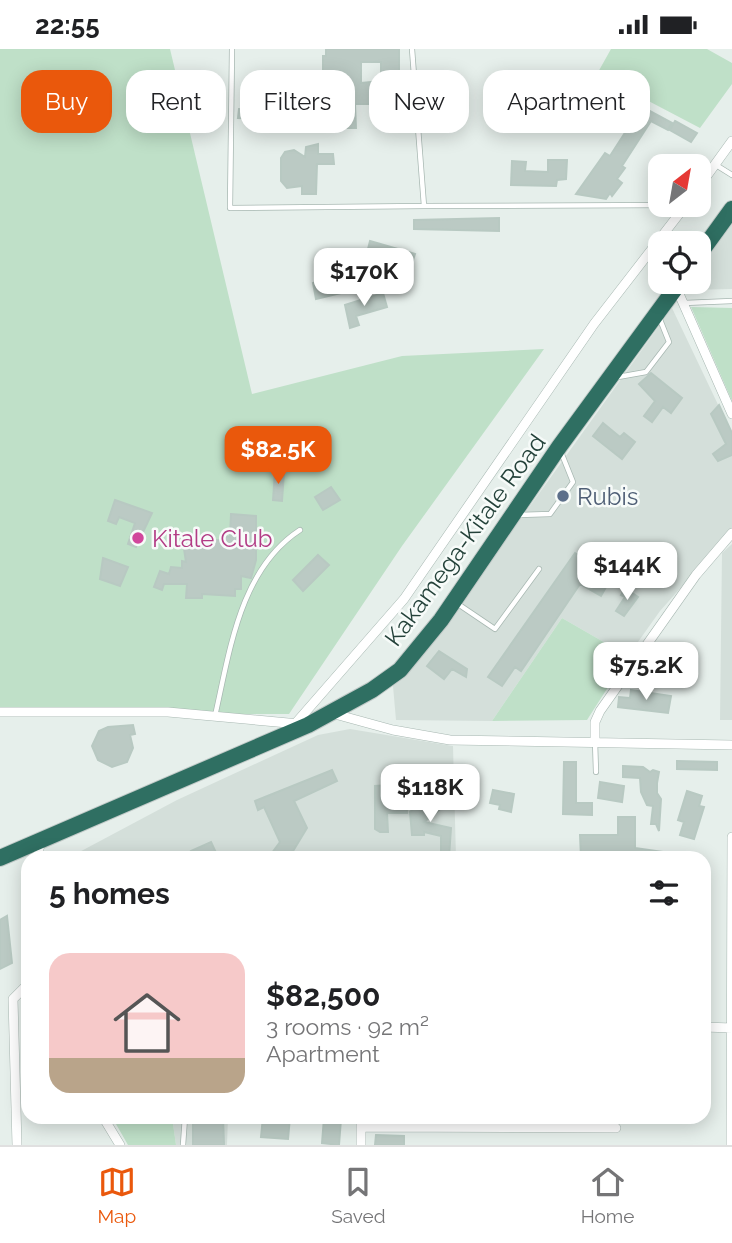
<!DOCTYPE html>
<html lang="en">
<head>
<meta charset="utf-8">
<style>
	body { margin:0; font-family:Raleway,sans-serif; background:#f2f2f2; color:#202124; height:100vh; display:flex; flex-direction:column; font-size:26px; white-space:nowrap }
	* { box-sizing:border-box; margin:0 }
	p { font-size:23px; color:#757577 }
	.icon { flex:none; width:38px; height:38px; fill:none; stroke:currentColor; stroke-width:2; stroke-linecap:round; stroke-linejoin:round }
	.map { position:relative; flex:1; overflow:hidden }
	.panel { position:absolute; left:21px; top:802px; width:690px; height:273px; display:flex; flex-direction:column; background:#fff; border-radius:21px; box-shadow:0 4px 18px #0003 }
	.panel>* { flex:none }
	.banner { position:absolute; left:21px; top:21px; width:691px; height:63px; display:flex; gap:14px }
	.needle { width:46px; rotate:31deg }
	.tools { position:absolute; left:648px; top:105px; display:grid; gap:14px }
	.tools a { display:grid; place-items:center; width:63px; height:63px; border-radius:14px; background:#fff; box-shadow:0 4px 18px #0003; font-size:35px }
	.price { position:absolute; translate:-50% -60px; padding:0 16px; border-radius:14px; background:#fff; color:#222; font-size:23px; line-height:46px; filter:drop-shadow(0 2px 4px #0008) }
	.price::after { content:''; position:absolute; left:50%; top:42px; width:21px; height:16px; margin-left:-10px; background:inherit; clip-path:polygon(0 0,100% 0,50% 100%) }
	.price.selected { background:#ea580c; color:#fff }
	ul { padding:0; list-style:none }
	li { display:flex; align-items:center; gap:21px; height:175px; padding:0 28px }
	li+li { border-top:2px solid #e0e0e0 }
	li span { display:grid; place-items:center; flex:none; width:196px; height:140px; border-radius:21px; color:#555 }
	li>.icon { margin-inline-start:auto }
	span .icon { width:84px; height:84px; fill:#fffc; stroke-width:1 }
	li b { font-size:30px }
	h2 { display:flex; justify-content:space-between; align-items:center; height:84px; padding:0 28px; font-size:30px }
	.chip { padding:0 24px; border-radius:21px; background:#fff; box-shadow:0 4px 18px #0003; font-size:24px; line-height:63px }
	.chip.selected { background:#ea580c; color:#fff }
	.status { display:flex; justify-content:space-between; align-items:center; height:49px; padding:0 35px; background:#fff; direction:ltr }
	.status svg { height:19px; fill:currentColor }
	.tabs { display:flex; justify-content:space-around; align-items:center; height:98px; border-top:2px solid #e0e0e0; background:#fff; font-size:19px; color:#757577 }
	.tabs a { display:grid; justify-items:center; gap:4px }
	.tabs .selected { color:#ea580c }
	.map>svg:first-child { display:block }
	.built { fill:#d4dfda }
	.green { fill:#bfe0c8 }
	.building { fill:#bbcac4; stroke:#b8c9c2; stroke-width:2; fill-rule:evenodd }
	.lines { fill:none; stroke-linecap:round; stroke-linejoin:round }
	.lane-casing { stroke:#a8b8b2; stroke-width:6 }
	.street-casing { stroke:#a8b8b2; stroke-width:10 }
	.highway-casing { stroke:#c2cac8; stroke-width:18 }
	.lane { stroke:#fff; stroke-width:4.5 }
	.street { stroke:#fff; stroke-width:9 }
	.highway { stroke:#2f6f62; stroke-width:16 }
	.service-dot { fill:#5c6f8a; stroke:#f7fbf9; stroke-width:2.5 }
	.hotel-dot { fill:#d1479c; stroke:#f7fbf9; stroke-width:2.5 }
	.labels { text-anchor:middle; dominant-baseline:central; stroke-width:5; stroke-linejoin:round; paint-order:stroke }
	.service-label { font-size:24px; fill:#4e5e75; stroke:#f7fbf9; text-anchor:start }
	.hotel-label { font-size:24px; fill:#b23c85; stroke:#f7fbf9; text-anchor:start }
	.street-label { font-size:24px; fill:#24423a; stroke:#f7fbf9 }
</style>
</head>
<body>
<div class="status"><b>22:55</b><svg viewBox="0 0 49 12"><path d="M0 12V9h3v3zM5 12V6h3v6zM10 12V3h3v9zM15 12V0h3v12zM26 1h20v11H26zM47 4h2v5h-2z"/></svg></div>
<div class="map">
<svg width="732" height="1096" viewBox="0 0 732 1096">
	<rect width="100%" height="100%" fill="#e6efeb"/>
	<path class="built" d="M732 173V240L688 241 693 233H698V224Z
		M672 259 732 385V481L660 562 628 607 562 569 492 672 396 671 393 637 429 598Z
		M732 495V671H720L722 504Z
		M350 680 453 697 456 808H70L177 751 318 686Z
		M176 1068H228L227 1096H176L173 1075Z"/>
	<path class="green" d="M0 0H170L252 345 402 307 544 300 402 497 289 665 0 666Z
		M611 0H707L732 14V35L700 79 597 25Z
		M691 258 732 259V352Z
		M562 569 628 607 587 671 492 672Z
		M112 1068H176L173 1075 176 1096H128Z"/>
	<path class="building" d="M326 0H399V42H373L372 55H355L356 79H339V71H324L323 63H315V46H323V7H326ZM361 13H381V32L361 34Z
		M253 49 264 50 263 70 238 69 239 60 252 61Z
		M646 60 672 74 668 81 651 72 622 117 625 119 617 130 622 134 612 147 610 144 606 150 576 145 605 104 610 107 630 76 635 80Z
		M675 72 697 84 691 93 670 81Z
		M318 95V105H333L334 115H317L316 145H302V137L287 139 281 132V109L285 103 294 101 305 108 306 98Z
		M548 111H567L566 130 557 131 556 137 511 136 512 112 526 113 525 122 548 123Z
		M499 169V182L414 180V171Z
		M370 192 415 205 411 217 402 214 390 200 388 202 393 212 367 204Z
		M334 212 341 244 316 250 313 234 323 232 319 215Z
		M383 244 387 258 356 267 359 276 350 279 345 256Z
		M651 324 682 349 671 364 663 358 652 373 644 367 655 352 639 335Z
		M719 356 732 384V406L718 412 713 405 726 395 711 365Z
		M603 374 620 388 624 384 635 393 622 410 593 387Z
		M244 398a16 16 0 1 1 32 0a16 16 0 1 1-32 0Z
		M275 422 284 423 282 452 273 451Z
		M331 438 340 451 323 461 315 448Z
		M115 451 152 464 136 498 128 495 135 474 119 468 116 475 108 472Z
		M231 465 256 467V511L251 529 241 527V540H235V547L202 545V549H186L187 535H164L162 541 154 538 160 522 169 525 171 518 182 519V512L186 513 184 500 188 492 222 491V487L230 488Z
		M647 502 656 516 639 528 629 515Z
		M575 504 593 516 589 522 609 533 601 547 580 535 521 622 515 618 502 637 488 628Z
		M318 506 329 516 303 542 293 531Z
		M103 509 128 518 120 537 100 530Z
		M625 539 638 548 624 567 616 562 625 548 621 546Z
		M439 602 467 620 466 628 452 620 444 630 427 617Z
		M646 614 673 621 670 636 642 629Z
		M631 641 671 647 668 664 618 658 619 648 630 649Z
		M133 676 135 685 130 686 133 699 127 713 112 718 98 711 92 697 99 682 108 678Z
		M677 712 717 713V721L677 720Z
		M564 713H576V754H592V766L563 765Z
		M623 717 643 718 650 723 653 721 659 723 657 734V744L661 750 659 782 656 775H651L653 757 647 756 641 743 640 729 623 728Z
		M332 721 337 732 294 752 307 779 293 802 285 808H269L280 793 264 758 258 761 255 752Z
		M600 733 624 737 622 753 598 749Z
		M389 736H406L407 764H387L388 783H380L375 780V737Z
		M493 741 514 745 511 763 499 760 500 756 490 754Z
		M687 742 702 747 699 757 704 758 694 790 680 786 684 773 678 771Z
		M432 745 438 752 434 755 439 761 424 773 451 779 449 808H441V787L424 783V786H412L410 763Z
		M618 768H635V799L671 804V808H581L580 786H618Z
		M211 793 218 808H194L191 802Z
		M7 867 12 914 0 920V871Z
		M193 1068H223L224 1096H193Z
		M263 1068H290L288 1090 261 1088Z
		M324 1069 341 1070 339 1096 322 1094Z
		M376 1086 404 1087V1096H375Z"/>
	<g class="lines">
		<defs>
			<path id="lane" d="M232 0 230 159 424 157 412 0
				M716 116 732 126
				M424 157 675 156
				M684 254 732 252
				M618 328 646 323 669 293 659 268
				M519 466 550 465 573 433 561 403
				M455 553 495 580 539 520
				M215 667C230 601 240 520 300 481
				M595 692 596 723
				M183 1096 185 1068"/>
			<path id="street" d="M698 139 732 92
				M676 238 732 365
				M0 663H168L299 675
				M331 664 393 681 450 691 732 696
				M295 675 404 550 594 275 686 156
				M595 691V673L600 662 696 526 732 484
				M38 808 40 792
				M704 978 732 979
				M103 1068 120 1096
				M361 1078 616 1079
				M17 1096 13 950 28 935
				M361 1096V1068
				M731 1096 732 788"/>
			<path id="highway" d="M698 207 732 160
				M0 809 308 676 372 641 400 621 441 571 559 398 680 233"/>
		</defs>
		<use href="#lane" class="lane-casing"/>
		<use href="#street" class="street-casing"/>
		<use href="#highway" class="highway-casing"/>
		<use href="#lane" class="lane"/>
		<use href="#street" class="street"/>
		<use href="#highway" class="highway"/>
	</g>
	<circle class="service-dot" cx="563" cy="447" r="7"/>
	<circle class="hotel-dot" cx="138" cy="489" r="7"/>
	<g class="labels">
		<g class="service-label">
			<text x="577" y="447">Rubis</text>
		</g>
		<g class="hotel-label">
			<text x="152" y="489">Kitale Club</text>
		</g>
		<g class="street-label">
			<text transform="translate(465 491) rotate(-54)">Kakamega-Kitale Road</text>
		</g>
	</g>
</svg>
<div class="tools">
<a><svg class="needle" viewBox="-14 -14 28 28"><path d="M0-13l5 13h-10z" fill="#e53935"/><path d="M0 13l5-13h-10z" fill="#757577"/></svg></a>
<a><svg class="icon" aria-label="locate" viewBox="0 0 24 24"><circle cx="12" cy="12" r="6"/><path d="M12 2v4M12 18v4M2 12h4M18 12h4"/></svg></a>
</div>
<b class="price" style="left:364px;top:259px">$170K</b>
<b class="price selected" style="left:278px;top:437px">$82.5K</b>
<b class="price" style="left:627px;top:553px">$144K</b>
<b class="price" style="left:646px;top:653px">$75.2K</b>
<b class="price" style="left:430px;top:775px">$118K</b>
<div class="banner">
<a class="chip selected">Buy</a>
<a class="chip">Rent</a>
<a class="chip">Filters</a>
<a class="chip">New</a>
<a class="chip">Apartment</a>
</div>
<section class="panel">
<h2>5 homes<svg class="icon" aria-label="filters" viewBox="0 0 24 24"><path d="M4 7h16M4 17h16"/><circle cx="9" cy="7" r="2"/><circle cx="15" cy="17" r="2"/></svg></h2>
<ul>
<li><span style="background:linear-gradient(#f6c9c9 75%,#b9a48a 0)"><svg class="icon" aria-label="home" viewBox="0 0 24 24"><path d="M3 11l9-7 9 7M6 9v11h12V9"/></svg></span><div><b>$82,500</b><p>3 rooms · 92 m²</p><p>Apartment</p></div></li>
</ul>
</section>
</div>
<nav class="tabs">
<a class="selected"><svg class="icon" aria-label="map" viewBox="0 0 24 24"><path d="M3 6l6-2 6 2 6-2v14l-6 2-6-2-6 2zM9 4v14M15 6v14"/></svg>Map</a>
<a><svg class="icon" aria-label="saved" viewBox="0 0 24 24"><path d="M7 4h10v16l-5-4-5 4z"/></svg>Saved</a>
<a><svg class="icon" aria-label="home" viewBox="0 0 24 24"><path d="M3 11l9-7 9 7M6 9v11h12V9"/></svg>Home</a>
</nav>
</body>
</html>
